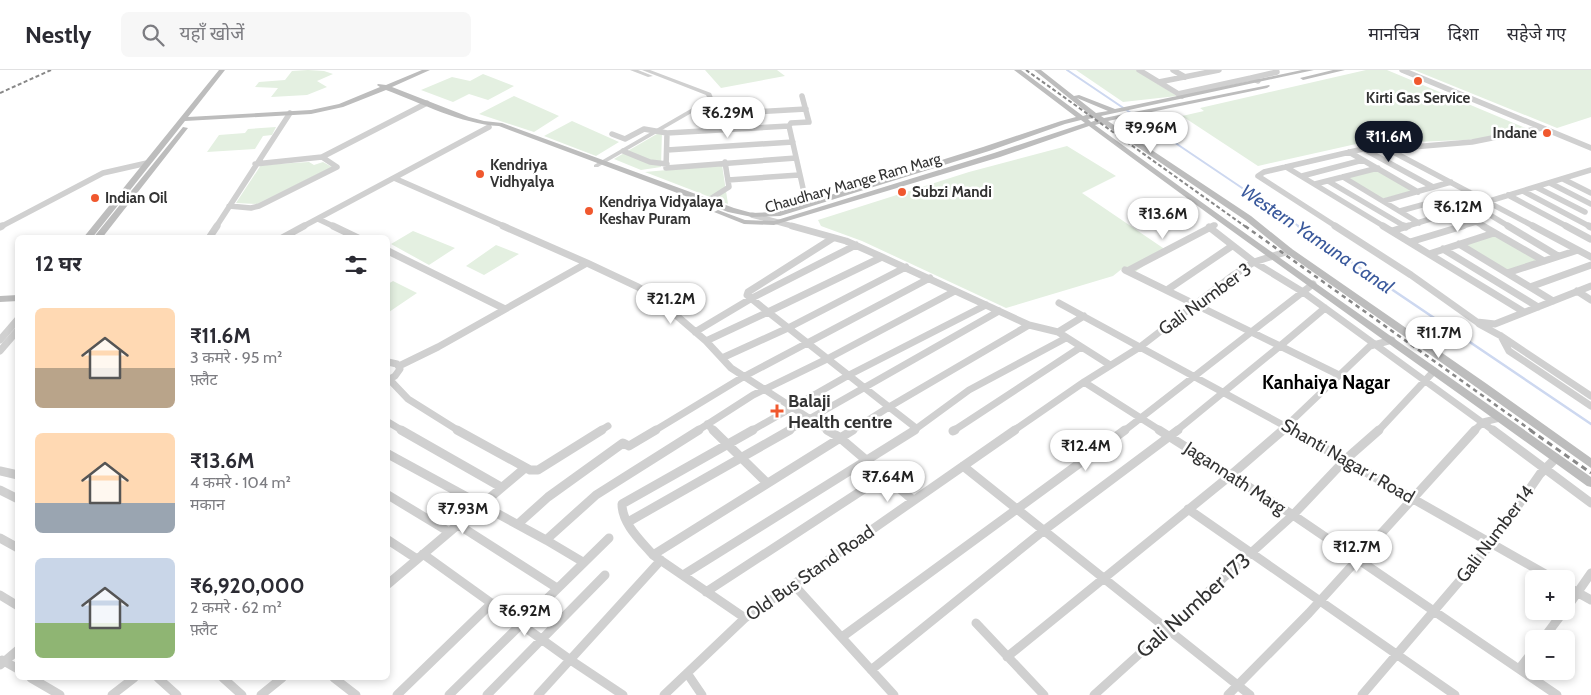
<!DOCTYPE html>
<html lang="hi">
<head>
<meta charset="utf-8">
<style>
	body { margin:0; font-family:Cabin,"Noto Sans Devanagari",sans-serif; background:#f7f7f7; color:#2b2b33; height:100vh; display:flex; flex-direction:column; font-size:19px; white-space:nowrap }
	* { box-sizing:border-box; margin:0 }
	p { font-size:16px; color:#7c7c81 }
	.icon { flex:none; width:28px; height:28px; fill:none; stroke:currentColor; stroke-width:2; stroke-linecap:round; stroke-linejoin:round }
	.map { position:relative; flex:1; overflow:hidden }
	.details { position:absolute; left:15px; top:165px; width:375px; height:445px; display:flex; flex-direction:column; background:#fff; border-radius:8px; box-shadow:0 2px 8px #0003 }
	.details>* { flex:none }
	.tools { position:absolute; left:1525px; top:500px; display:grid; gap:10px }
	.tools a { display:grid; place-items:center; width:50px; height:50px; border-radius:8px; background:#fff; box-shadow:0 2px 8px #0003; font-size:25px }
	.price { position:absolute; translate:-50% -42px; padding:0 11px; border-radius:18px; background:#fff; color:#222; font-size:16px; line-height:32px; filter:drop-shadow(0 1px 2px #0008) }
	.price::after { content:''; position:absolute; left:50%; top:30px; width:15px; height:11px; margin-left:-8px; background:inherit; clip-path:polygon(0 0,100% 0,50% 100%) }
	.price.on { background:#111827; color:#fff }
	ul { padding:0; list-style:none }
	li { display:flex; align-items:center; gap:15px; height:125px; padding:0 20px }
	li span { display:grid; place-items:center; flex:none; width:140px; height:100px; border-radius:8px; color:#555 }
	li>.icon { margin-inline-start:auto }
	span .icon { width:60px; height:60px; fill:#fffc; stroke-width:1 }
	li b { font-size:21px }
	h2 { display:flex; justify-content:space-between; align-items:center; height:60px; padding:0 20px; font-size:21px }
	header { display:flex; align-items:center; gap:30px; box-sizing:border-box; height:70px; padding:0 25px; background:#fff; border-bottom:1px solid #e1e1e2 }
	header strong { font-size:24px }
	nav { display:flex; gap:28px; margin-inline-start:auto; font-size:18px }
	.search { width:350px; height:45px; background:#f7f7f7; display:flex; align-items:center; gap:12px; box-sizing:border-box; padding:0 18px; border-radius:8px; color:#7c7c81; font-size:19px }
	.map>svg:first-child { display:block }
	.green { fill:#e4f0e1 }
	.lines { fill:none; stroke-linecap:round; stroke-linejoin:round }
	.stream-far1 { stroke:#cdd8f0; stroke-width:2 }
	.stream { stroke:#cdd8f0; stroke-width:2.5 }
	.minor-far2 { stroke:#d0d0d0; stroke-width:5.5 }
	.minor-far1 { stroke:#d0d0d0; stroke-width:7 }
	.minor { stroke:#d0d0d0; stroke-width:9 }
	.tertiary { fill:#d0d0d0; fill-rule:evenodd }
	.secondary { fill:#bdbdbd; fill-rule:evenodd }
	.rail-far2 { stroke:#888; stroke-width:2; stroke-dasharray:4 2.5; stroke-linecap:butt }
	.rail-far1 { stroke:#888; stroke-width:2.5; stroke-dasharray:4.5 4; stroke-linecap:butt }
	.rail { stroke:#888; stroke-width:3; stroke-dasharray:6 4.5; stroke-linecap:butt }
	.poi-dot { fill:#f0582e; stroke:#fff; stroke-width:2 }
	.labels { text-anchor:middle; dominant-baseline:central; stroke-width:5; stroke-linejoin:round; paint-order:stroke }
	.far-poi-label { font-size:15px; font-weight:bold; fill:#333; stroke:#fff; text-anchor:start }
	.far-street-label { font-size:15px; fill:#333; stroke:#fff }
	.street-label { font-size:18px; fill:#333; stroke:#fff }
	.poi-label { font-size:18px; font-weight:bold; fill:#333; stroke:#fff; text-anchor:start }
	.water-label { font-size:19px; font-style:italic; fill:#3a599c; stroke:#fff }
	.neighbourhood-label { font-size:19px; font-weight:bold; fill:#000; stroke:#fff }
	.near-street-label { font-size:21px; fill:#333; stroke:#fff }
</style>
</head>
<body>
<header>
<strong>Nestly</strong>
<div class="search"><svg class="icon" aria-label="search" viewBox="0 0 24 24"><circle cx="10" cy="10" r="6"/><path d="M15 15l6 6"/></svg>यहाँ खोजें</div>
<nav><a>मानचित्र</a><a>दिशा</a><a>सहेजे गए</a></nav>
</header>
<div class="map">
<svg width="1591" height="625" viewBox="0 0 1591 625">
	<rect width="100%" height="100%" fill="#fff"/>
	<path class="green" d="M308 0 324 1 333 4 317 11 327 17 307 25 271 27 278 18 255 17 259 12 285 10 292 1Z
		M705 0H777L785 6 721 18Z
		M1076 0H1136L1177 26 1123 32Z
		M1366 0H1387L1528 59 1485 69 1393 73 1383 68 1258 96 1182 46 1204 41 1200 38Z
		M1414 0H1591V47L1557 58Z
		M483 4 514 16 488 30 469 24 453 32 421 20 452 7 470 11Z
		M514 26 559 46 534 62 479 44Z
		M572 51 619 72 596 86 544 66Z
		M276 57 272 65 263 66 255 79 207 82 219 65 245 63 248 59Z
		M662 61 661 97 641 100 614 89Z
		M1067 76 1116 106 1082 123 1166 180 1135 202 1123 198 1113 206 1006 238 862 171 821 156 818 150 969 102Z
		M309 92 314 95 323 92 332 97 257 134 236 133 261 95Z
		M722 95 728 134 645 102Z
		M1379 100 1415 120 1382 129 1347 108Z
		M413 161 455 178 429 195 391 174Z
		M1496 165 1540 190 1507 201 1463 175Z
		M496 175 519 184 484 205 466 196Z
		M393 211 417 223 389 242 388 241V214Z"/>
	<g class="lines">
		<path class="stream-far1" d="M1067 0 1300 157"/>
		<path class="stream" d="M1298 156 1591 354"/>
		<path class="minor-far2" d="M1139 0 1182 26
			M1173 0 1185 7
			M1402 0 1591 78
			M1251 8 1277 2
			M1159 12 1219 0
			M1178 24 1251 8 1258 11
			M718 32 721 59
			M719 44 806 39
			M789 56 803 118
			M667 63 789 56 791 53 809 52 802 26
			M612 64 625 69 644 59 667 63 666 98 796 88
			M1362 78 1433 117
			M1388 79 1472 72 1542 58
			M667 80 793 72
			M623 81 650 92 667 94
			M1349 82 1418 122
			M255 94 322 87 427 33
			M1286 97 1385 157
			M1302 106 1363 90
			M1343 107 1419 153
			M394 108 506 157
			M1563 109 1591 123
			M728 110 799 105
			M1328 111 1406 157
			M1550 113 1591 134
			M1315 114 1378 98
			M1536 117 1585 142
			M1523 121 1591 157
			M1508 125 1568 157
			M707 131 729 117 725 92
			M1384 131 1451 112
			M229 136 251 138 259 136 337 97 322 87
			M1475 136 1510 157
			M1400 141 1469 122
			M1457 141 1485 157
			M752 145 796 157
			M318 149 335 157
			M0 157 103 103 147 93
			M216 157 290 43
			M302 157 489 57
			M1211 157 1215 155
			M1337 157 1258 106 1264 102 1380 75 1535 157
			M1404 157 1591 100
			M1459 157 1476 152"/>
		<path class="minor-far1" d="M333 156 358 168
			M792 156 846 171 882 187 768 242 889 337 851 361
			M1335 156 1411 205 1477 252 1495 254 1591 216
			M1383 156 1524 242
			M1404 156 1406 157
			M1483 156 1544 191
			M1508 156 1558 186
			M1533 156 1591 187
			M1566 156 1590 169
			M1589 156 1591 157
			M0 157 2 156
			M1209 157 1254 192 1303 222 1494 361
			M1392 161 1408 156
			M209 168 217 156
			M282 168 304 156
			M1410 172 1463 156
			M1459 174 1553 231
			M1443 179 1538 237
			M388 181 505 239
			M1429 184 1494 163
			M882 187 1029 255 889 337 916 358
			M587 193 638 217 656 228 706 271 731 298 829 361
			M1125 200 1280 276 1176 361
			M1127 201 1213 156
			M1507 203 1578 180
			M1530 217 1591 195
			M1167 220 1232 176
			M1577 221 1591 230
			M1059 233 1294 361
			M1325 238 1280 276 1339 305
			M1479 254 1501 266 1591 326
			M1029 255 1058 262 1084 246
			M695 262 752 228 856 175
			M1058 262 1110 295
			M1501 266 1509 281 1591 336
			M0 270 18 249
			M706 271 768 242 747 225 748 222 833 168
			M0 281 18 260
			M722 288 788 258 906 197
			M388 292 397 294 400 299 395 306 388 310
			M399 296 438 277 587 193 503 156
			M389 309 408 329 459 361
			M1084 312 1161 361
			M388 352 403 361
			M707 354 714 361
			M600 361 608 356
			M654 361 743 307 930 208
			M697 361 753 325 827 289 955 221
			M751 361 849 305 986 235
			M788 361 999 241
			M913 361 969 320 1066 268
			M953 361 1081 277
			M1013 361 1084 312 1140 277 1232 206 1254 192 1289 181
			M1124 361 1313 214
			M1281 361 1370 276 1392 270
			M1378 361 1434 301
			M1474 361 1483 352 1500 348"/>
		<path class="minor" d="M401 360 501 417
			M457 360 530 400H538L602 360
			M713 360 767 413
			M827 360 839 367 913 430
			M1159 360 1293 445 1557 625
			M1292 360 1554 509
			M1493 360 1591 433
			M953 361 955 360
			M388 384 546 470
			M963 396 1250 625
			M0 401 18 405
			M0 420 18 429
			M388 425 449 462
			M1188 439 1455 625
			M628 452 790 360
			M457 454 557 518
			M518 454 548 427 623 373 629 376 656 360
			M0 468 18 478
			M388 470 417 489
			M423 484 569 589 623 625
			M653 485C641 471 622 454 622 434L753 360
			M583 492 546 470 596 425 699 360
			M683 505 915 360
			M388 514 525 398
			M794 515 894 625
			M1566 516 1591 530
			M706 522 884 406
			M0 525 18 536
			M1566 539 1591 503
			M745 548 653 485 853 360
			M976 553 1044 625
			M842 567 1125 360
			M1543 569 1564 541
			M1007 587 1231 405 1283 360
			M2 590 18 599
			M0 595 18 580
			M1519 599 1534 580
			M871 600 1043 461 1178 360
			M687 603 702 625
			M31 608 60 625
			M158 608 177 625
			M223 608 242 625
			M334 608 356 625
			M112 625 134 608
			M261 625 282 608
			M397 625 492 533
			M449 625 609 468
			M487 625 605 505
			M538 625 661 490
			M664 625 745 548 1015 360
			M1094 625 1293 445 1346 389 1379 360
			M1228 625 1309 543 1475 360
			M1362 625 1492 473 1540 404 1556 388"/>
		<path class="tertiary" d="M630 0H638L653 6 648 7Z
			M642 0H650L711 23 714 30 598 97H594V95L708 29 706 25Z"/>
		<path class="secondary" d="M219 0H225L188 47 311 40 339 34 380 17 377 15 378 14 386 15 422 0H430L392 17 469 47 484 51 502 53 734 138 752 143 776 142 983 77 1061 51 1076 47 1014 0H1021L1083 46 1089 44 1034 0H1041L1074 26 1079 25 1115 39 1302 0H1314L1101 46 1104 48 1269 15 1270 16 1267 18 1108 51 1251 146 1292 179 1487 314 1591 388V398L1286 183 1245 150 1102 53 1095 55C1259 175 1426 290 1591 407V417L1587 416C1421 296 1253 178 1089 56L1000 87 774 155 744 154 714 142 718 140 745 150 774 151 994 83 1085 53 1081 50 1065 54 989 81 780 146 752 147 728 142 499 56C461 54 421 33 386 20L343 37 311 44 185 51 92 168H83ZM1077 28 1108 41 1096 43ZM1094 48 1097 50 1091 52 1088 49Z
			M1333 0H1345L1303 10 1300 8Z
			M183 57 188 58 102 168H93Z
			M18 225V231L0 232V226Z"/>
		<path class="rail-far2" d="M1026 0 1246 157
			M0 23 51 0"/>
		<path class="rail-far1" d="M1245 156 1532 361"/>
		<path class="rail" d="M1530 360 1591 403"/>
	</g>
	<g class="poi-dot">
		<circle cx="1418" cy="11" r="5"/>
		<circle cx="1547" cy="63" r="5"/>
		<circle cx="480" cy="104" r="5"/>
		<circle cx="902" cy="122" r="5"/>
		<circle cx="95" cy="128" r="5"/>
		<circle cx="589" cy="141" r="5"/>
		<path d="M774.5 333.5h5v5h5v5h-5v5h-5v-5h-5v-5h5z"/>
	</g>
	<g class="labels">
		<g class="far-poi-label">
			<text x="1418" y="28" text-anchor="middle">Kirti Gas Service</text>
			<text x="1537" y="63" text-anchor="end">Indane</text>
			<text x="490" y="95">Kendriya<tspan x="490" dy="17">Vidhyalya</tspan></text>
			<text x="912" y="122">Subzi Mandi</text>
			<text x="105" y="128">Indian Oil</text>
			<text x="599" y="132">Kendriya Vidyalaya<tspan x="599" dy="17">Keshav Puram</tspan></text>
		</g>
		<g class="far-street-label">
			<text transform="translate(853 113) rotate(-16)">Chaudhary Mange Ram Marg</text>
		</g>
		<g class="street-label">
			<text transform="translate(1205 229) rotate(-36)">Gali Number 3</text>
			<text transform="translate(1348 391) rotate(30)">Shanti Nagar r Road</text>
			<text transform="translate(1235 408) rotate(33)">Jagannath Marg</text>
			<text transform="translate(1495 464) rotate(-53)">Gali Number 14</text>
			<text transform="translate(810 503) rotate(-35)">Old Bus Stand Road</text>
		</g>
		<g class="poi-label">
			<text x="788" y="331">Balaji<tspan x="788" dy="21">Health centre</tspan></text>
		</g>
		<g class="water-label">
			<text transform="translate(1317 169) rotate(34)">Western Yamuna Canal</text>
		</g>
		<g class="neighbourhood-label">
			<text x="1326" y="312">Kanhaiya Nagar</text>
		</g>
		<g class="near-street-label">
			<text transform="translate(1193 535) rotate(-42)">Gali Number 173</text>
		</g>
	</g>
</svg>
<div class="tools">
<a>+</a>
<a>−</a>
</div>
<b class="price" style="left:728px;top:69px">₹6.29M</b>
<b class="price" style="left:1151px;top:84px">₹9.96M</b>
<b class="price on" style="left:1389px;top:93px">₹11.6M</b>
<b class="price" style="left:1458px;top:163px">₹6.12M</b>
<b class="price" style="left:1163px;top:170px">₹13.6M</b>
<b class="price" style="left:671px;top:255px">₹21.2M</b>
<b class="price" style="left:1439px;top:289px">₹11.7M</b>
<b class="price" style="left:1086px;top:402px">₹12.4M</b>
<b class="price" style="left:888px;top:433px">₹7.64M</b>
<b class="price" style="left:463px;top:465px">₹7.93M</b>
<b class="price" style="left:1357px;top:503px">₹12.7M</b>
<b class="price" style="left:525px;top:567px">₹6.92M</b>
<section class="details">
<h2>12 घर<svg class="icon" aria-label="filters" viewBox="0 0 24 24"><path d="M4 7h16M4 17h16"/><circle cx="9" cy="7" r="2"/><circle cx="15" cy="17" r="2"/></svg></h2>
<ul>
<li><span style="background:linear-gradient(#ffd9b3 60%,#b9a48a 0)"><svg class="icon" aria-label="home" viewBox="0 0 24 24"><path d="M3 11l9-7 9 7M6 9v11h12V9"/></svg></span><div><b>₹11.6M</b><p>3 कमरे · 95 m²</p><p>फ़्लैट</p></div></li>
<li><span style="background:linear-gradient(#ffd9b3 70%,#9aa5b1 0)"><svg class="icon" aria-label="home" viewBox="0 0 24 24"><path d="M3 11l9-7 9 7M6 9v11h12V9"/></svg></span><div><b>₹13.6M</b><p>4 कमरे · 104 m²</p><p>मकान</p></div></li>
<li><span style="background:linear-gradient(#c9d6e8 65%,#8fb573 0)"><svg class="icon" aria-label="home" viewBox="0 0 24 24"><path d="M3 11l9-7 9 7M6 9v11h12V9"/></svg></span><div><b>₹6,920,000</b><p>2 कमरे · 62 m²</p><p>फ़्लैट</p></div></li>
</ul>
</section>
</div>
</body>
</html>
